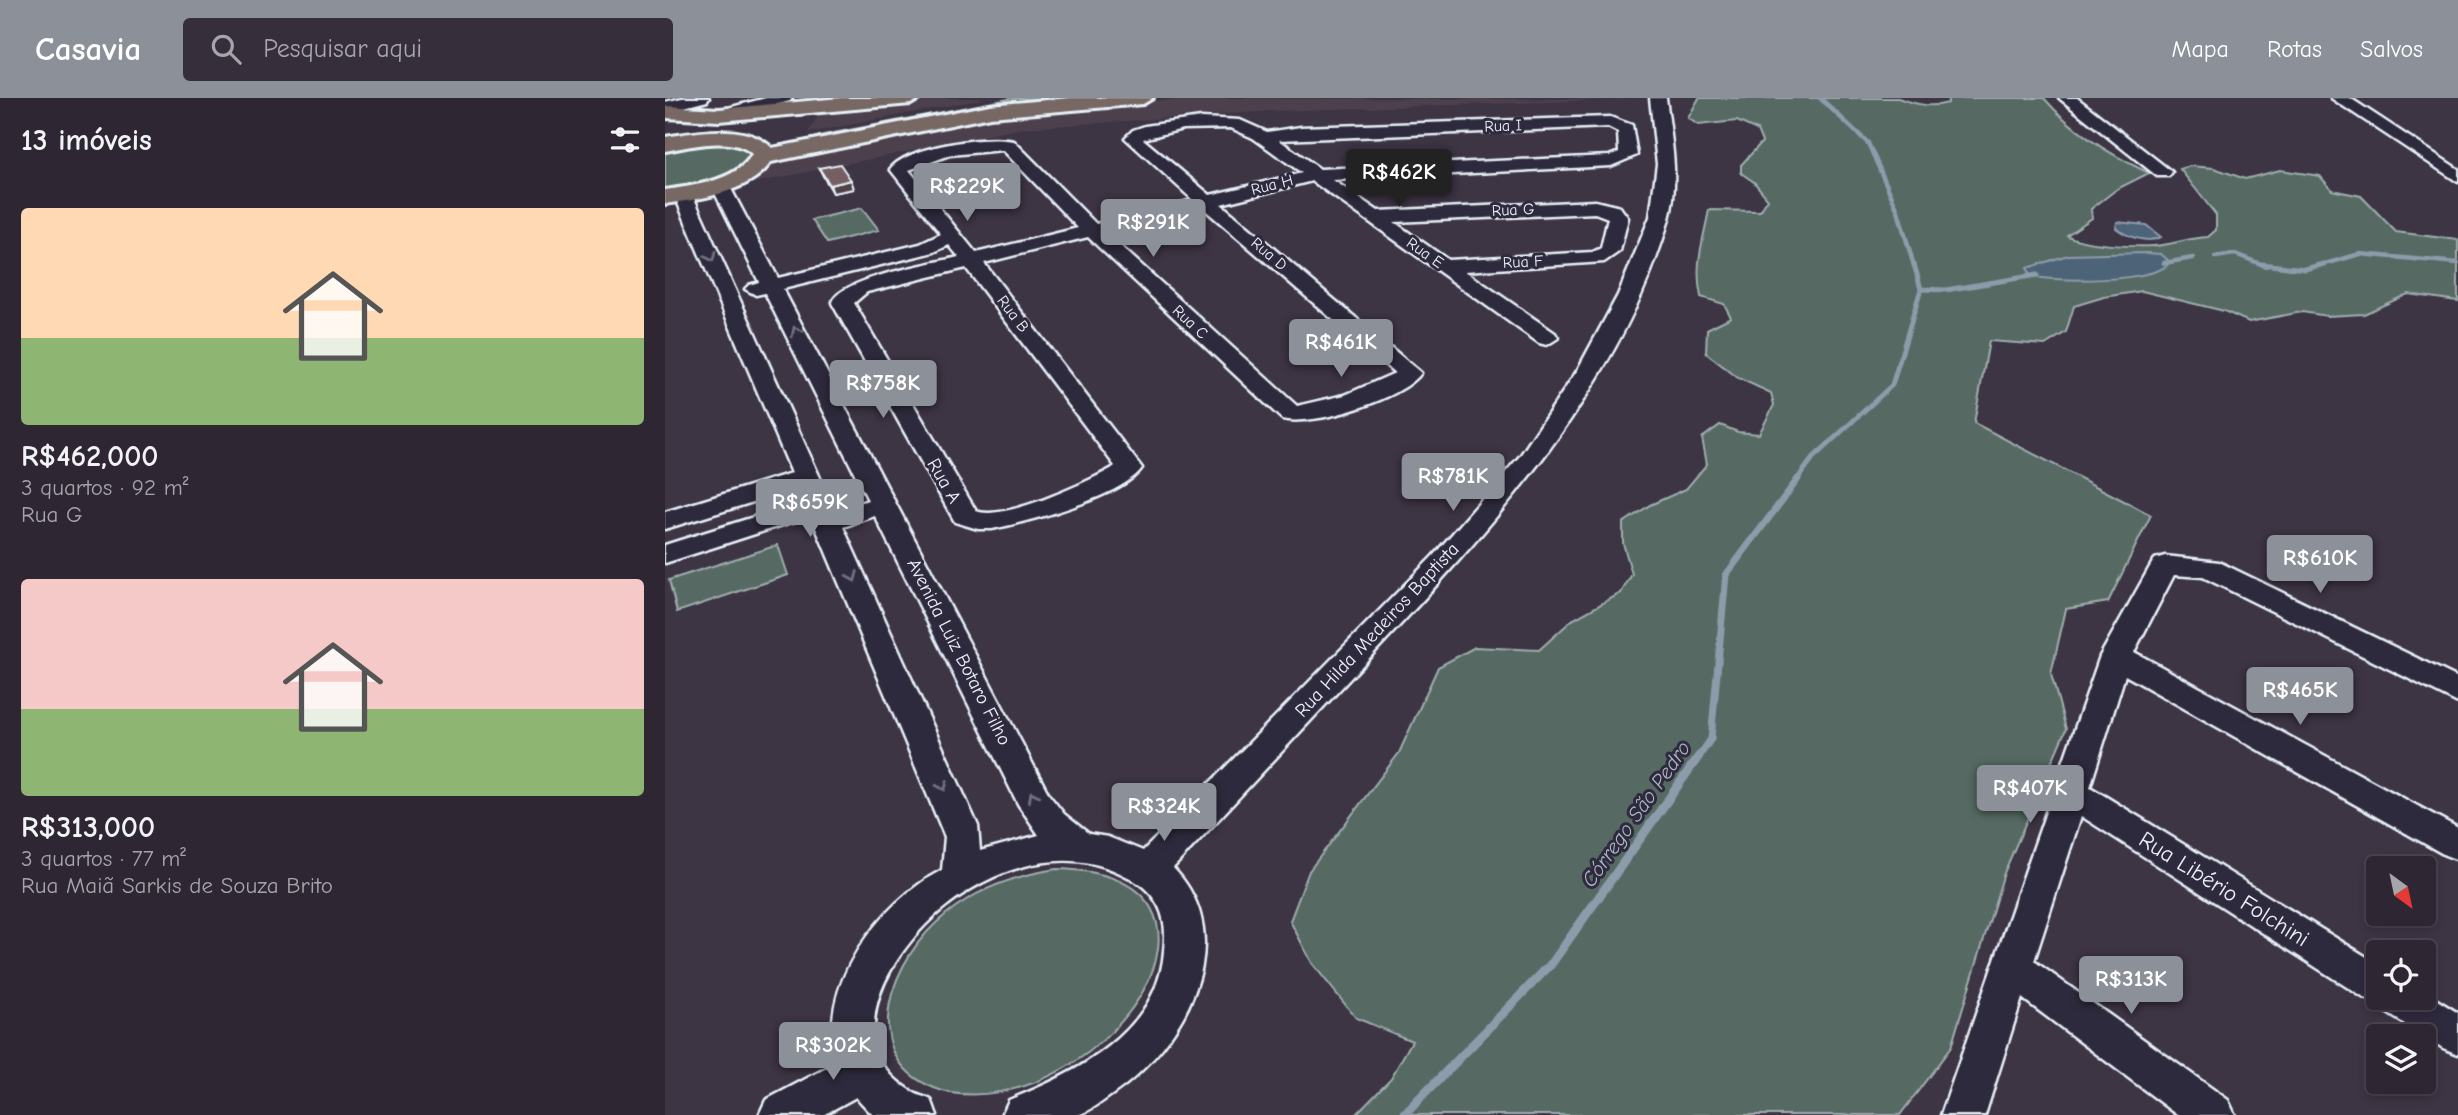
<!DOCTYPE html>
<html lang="pt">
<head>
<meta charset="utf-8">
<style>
	body { margin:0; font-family:"Comic Neue",sans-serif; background:#362f3b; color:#f1f3f6; height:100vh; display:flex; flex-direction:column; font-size:26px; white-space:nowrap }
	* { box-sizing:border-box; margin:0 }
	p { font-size:23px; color:#a7a5ac }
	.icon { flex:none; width:38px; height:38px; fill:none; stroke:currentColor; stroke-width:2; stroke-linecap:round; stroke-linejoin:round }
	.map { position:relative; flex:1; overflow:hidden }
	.details { display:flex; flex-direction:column; background:#2e2733; width:665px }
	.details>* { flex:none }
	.needle { width:46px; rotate:147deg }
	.fabs { position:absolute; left:1701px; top:758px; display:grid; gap:14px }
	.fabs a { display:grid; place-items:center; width:70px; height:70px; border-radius:7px; background:#2e2733; box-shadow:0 4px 10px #0003,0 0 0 2px #49444e; font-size:35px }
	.price { position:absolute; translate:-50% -60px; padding:0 16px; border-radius:7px; background:#8c9099; color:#fff; font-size:23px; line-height:46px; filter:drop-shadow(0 2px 4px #0008) }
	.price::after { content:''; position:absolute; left:50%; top:42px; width:21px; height:16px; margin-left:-10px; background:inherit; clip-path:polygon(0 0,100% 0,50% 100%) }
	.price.active { background:#222; color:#fff }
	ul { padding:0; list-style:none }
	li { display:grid; align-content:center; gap:14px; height:371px; padding:0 21px }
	li span { display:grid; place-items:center; height:217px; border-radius:7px; color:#555 }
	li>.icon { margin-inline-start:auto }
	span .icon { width:126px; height:126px; fill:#fffc; stroke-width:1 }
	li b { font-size:30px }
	h2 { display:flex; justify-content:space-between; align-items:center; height:84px; padding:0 21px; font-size:30px }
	header { display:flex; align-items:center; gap:42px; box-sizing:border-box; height:98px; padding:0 35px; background:#8c9099; color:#fff }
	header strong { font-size:33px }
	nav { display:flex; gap:38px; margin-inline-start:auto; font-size:24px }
	.search { width:490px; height:63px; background:#362f3b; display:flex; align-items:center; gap:18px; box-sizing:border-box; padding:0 24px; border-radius:7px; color:#a7a5ac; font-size:26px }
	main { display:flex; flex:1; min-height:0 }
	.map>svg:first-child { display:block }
	.built { fill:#4e414d }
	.green { fill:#566a64; stroke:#9faeae; stroke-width:2 }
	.water { fill:#4e6478; stroke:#8c9cab; stroke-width:2 }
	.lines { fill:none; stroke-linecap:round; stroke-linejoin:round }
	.stream-far3 { stroke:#8c9cab; stroke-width:4.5 }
	.stream-far2 { stroke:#8c9cab; stroke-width:5 }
	.stream-far1 { stroke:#8c9cab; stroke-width:7 }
	.stream { stroke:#8c9cab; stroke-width:9 }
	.minor-casing { stroke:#e8f1f8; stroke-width:5 }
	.major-casing { stroke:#e8f1f8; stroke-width:6 }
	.minor { fill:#2f2a3d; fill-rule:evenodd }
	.major { fill:#776864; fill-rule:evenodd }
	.wall { fill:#645154; stroke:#e8f1f8; stroke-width:2 }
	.shaded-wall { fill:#514245; stroke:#e8f1f8; stroke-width:2 }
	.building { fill:#745e62; stroke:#e8f1f8; stroke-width:2 }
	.oneway { stroke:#70707e }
	.labels { text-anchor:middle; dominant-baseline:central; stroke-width:6; stroke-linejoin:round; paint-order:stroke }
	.far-street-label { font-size:16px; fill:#e8f1f8; stroke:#2f2a3d }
	.street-label { font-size:19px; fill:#e8f1f8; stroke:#2f2a3d }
	.water-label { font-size:21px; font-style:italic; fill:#aab9c5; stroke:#2f2a3d }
	.near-street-label { font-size:23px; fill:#e8f1f8; stroke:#2f2a3d }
</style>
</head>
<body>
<header>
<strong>Casavia</strong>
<div class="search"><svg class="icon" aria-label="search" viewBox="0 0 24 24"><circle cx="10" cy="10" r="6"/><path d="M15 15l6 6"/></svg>Pesquisar aqui</div>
<nav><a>Mapa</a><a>Rotas</a><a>Salvos</a></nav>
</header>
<main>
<section class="details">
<h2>13 imóveis<svg class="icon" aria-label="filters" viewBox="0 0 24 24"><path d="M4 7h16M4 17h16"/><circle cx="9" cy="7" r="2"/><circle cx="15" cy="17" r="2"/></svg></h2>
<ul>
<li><span style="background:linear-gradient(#ffd9b3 60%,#8fb573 0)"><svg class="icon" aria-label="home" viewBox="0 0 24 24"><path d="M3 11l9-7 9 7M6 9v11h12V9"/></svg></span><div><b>R$462,000</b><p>3 quartos · 92 m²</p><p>Rua G</p></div></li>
<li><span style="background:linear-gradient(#f6c9c9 60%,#8fb573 0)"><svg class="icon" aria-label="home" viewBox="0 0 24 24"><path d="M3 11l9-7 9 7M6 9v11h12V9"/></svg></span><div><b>R$313,000</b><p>3 quartos · 77 m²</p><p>Rua Maiã Sarkis de Souza Brito</p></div></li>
</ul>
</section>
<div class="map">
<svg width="1793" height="1017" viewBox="0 0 1793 1017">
	<rect width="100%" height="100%" fill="#3d3444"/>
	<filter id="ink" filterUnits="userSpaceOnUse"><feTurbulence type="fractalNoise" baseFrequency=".0143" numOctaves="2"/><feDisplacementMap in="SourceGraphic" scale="14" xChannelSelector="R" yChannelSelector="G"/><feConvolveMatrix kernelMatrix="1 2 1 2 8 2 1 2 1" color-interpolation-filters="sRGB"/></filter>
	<g filter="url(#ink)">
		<path class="built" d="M273 0H323L143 35 157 11Z
			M531 0 977 1 607 13 358 30 83 86 121 58 335 15Z"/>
		<path class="green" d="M349 0H403L335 7 116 49 158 37Z
			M1034 0H1233C1250 6 1265 10 1283 5V0H1379C1408 34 1444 56 1484 75L1452 91 1426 111 1427 120 1402 137C1415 147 1470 149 1488 148 1507 147 1522 140 1543 139L1551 132V117L1515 71 1525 68 1549 70 1580 81 1615 72 1655 78 1667 92 1696 98 1731 134 1793 142V203L1743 196 1699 216 1662 218 1637 214 1584 224 1559 213 1477 193 1439 199 1409 208 1401 234 1380 247 1324 243 1309 325 1486 417 1443 504 1401 511 1386 576 1401 631 1339 775 1286 949 1235 1017H690L726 980 747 943 691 920 647 865 625 823 644 773 734 655 773 569 810 549 874 552 907 522 956 495 967 476 958 445V425L985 407 1021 391 1042 366 1037 340 1055 327 1073 334 1094 336 1109 307 1106 295 1073 280 1041 255 1042 231 1066 219 1059 206 1036 199C1029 167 1038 143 1044 112L1095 113 1103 101 1089 84 1076 75V67L1097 44 1092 32 1072 23 1033 27 1023 20Z
			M58 44 75 47 85 53 82 66 60 80 0 96V48Z
			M197 110 214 132 162 145 147 122Z
			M113 447 123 477 12 514 4 482Z
			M391 771C602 775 448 1017 285 995 191 972 218 874 272 824 305 793 347 778 391 771Z"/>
		<path class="water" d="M1452 124 1481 127 1496 139C1483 146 1462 139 1451 130Z
			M1481 155 1496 156 1505 164C1493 185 1387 184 1365 178L1362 170 1403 157Z"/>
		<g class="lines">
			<path class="stream-far3" d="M1155 0 1203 45 1233 113 1249 168
				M1550 159 1570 156 1601 168
				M1499 165 1528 160
				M1653 168 1695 156 1793 165"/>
			<path class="stream-far2" d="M1596 166 1640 171 1659 166
				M1256 191 1281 192 1372 177
				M1131 383 1148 360 1227 287 1256 191 1249 166"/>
			<path class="stream-far1" d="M1033 660 1046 641 1061 477 1133 381"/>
			<path class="stream" d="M739 1017 887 865 1034 658"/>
			<defs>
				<path id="minor" d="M17 0H44L42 3 0 14V4Z
					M101 0H127L125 3 54 22 46 17 48 14Z
					M985 0H1001C1006 39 1015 81 1004 121 956 290 823 433 706 558 640 629 574 699 508 770 578 842 517 949 448 996 438 1003 424 1014 412 1017 389 1017 360 1017 337 1017L344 1002C410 976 493 935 499 853 501 836 501 818 490 802 481 788 468 781 453 774 383 742 297 783 250 838 224 869 202 907 211 949 215 970 233 986 251 996 255 998 263 1000 266 1002 268 1005 270 1013 272 1017H208L191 999 158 1017H94L101 1002 173 964C148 890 216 804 277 772L280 739 146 418 0 465V447L139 403 134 390 0 431V414L127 375 9 96 11 92H25L27 96 170 413 203 402 100 195 91 197 80 191 84 187 94 184 46 87 49 83 55 82 64 87 113 180 255 146 276 136 225 71C243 48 321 37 349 43L431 126 528 102 460 40 468 32 480 28 536 20 575 22 602 34 636 29 945 19 967 27 972 57 946 68 668 82 713 113 930 103 955 109 963 120 955 153 939 164 800 173 890 235 893 240 882 247 874 245 647 83 556 106 756 275C738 301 648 329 617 321L423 139 319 165 477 370C457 399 362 424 327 431H313L290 424 167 205C172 181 269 165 294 159L284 147 269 154 118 191 384 697 399 716 424 736 443 739 478 753 768 458 855 358 912 273 953 197 985 119 992 66ZM943 29 953 34 954 54 944 58 655 71 614 42ZM566 30 588 40 637 75 545 97 478 41 518 31ZM338 52 413 130 311 155 244 72 285 57ZM538 110 730 275 680 297 632 308 441 135ZM930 115 943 120 936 150 928 154 783 162 729 124ZM301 170 447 364 450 368 446 371C420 385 338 424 311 413L189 205 202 194ZM210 418 353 706 374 737 315 753 313 728 178 429Z
					M1394 0H1412L1507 74 1504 78H1492Z
					M1666 0H1685L1793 71V84Z
					M1500 458 1554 464 1793 580V605L1538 479 1509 477 1469 554 1793 730V762L1780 757 1460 577 1425 689 1713 866V900H1759V894L1793 915V956L1778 950 1719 913 1715 904 1699 900 1416 718 1369 863 1563 1002 1570 1017H1513L1357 900 1320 1017H1276L1435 558 1486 467 1490 461Z"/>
				<path id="major" d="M176 0H256L246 6 54 23 0 20V8L54 11Z
					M405 0H488L478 6 325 19 106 64C85 95 34 101 0 106V92C27 88 73 83 87 56 68 37 24 49 0 53V39C33 34 81 24 107 50L325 7Z"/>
			</defs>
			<use href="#minor" class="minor-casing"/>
			<use href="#major" class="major-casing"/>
			<use href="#minor" class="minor"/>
			<use href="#major" class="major"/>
		</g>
		<path class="wall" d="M154 70 186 82 189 91 168 95 158 78Z"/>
		<path class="shaded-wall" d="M186 82 189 91 168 95 165 87Z"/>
		<path class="building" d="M175 66 186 82 165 87 154 70Z"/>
		<defs><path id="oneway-chevron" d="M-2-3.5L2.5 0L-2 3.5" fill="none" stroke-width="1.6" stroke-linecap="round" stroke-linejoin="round" transform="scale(1.75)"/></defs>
		<g class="oneway">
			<use href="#oneway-chevron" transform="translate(46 159) rotate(66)"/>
			<use href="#oneway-chevron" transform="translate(131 233) rotate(-117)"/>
			<use href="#oneway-chevron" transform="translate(188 479) rotate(67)"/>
			<use href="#oneway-chevron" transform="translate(278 688) rotate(67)"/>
			<use href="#oneway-chevron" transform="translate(368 698) rotate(-118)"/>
		</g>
	</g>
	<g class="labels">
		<g class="far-street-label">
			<text transform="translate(838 28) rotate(-2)">Rua I</text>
			<text transform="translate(607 87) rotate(-14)">Rua H</text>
			<text transform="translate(848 112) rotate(-3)">Rua G</text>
			<text transform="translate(760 155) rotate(35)">Rua E</text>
			<text transform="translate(604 156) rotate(40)">Rua D</text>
			<text transform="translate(858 164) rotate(-3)">Rua F</text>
			<text transform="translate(348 216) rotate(53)">Rua B</text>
			<text transform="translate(525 224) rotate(43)">Rua C</text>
		</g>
		<g class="street-label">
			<text transform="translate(279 383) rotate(60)">Rua A</text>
			<text transform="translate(712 532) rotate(-47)">Rua Hilda Medeiros Baptista</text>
			<text transform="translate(294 554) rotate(63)">Avenida Luiz Botaro Filho</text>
		</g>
		<g class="water-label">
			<text transform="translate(971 716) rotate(-55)">Córrego São Pedro</text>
		</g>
		<g class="near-street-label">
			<text transform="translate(1559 791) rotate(32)">Rua Libério Folchini</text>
		</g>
	</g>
</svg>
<div class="fabs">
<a><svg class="needle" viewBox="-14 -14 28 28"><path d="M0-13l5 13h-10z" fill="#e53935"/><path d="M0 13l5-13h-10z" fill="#a7a5ac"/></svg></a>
<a><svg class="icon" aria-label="locate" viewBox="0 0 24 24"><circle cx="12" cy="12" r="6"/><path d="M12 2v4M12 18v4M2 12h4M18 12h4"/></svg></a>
<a><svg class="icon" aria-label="layers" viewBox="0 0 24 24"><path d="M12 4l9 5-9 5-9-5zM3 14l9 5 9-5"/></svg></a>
</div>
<b class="price active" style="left:734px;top:111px">R$462K</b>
<b class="price" style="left:302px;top:125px">R$229K</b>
<b class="price" style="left:488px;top:161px">R$291K</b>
<b class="price" style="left:676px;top:281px">R$461K</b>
<b class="price" style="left:218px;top:322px">R$758K</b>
<b class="price" style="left:788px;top:415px">R$781K</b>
<b class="price" style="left:145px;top:441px">R$659K</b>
<b class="price" style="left:1655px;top:497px">R$610K</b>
<b class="price" style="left:1635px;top:629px">R$465K</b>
<b class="price" style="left:1365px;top:727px">R$407K</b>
<b class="price" style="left:499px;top:745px">R$324K</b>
<b class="price" style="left:1466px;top:918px">R$313K</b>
<b class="price" style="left:168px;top:984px">R$302K</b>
</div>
</main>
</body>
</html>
